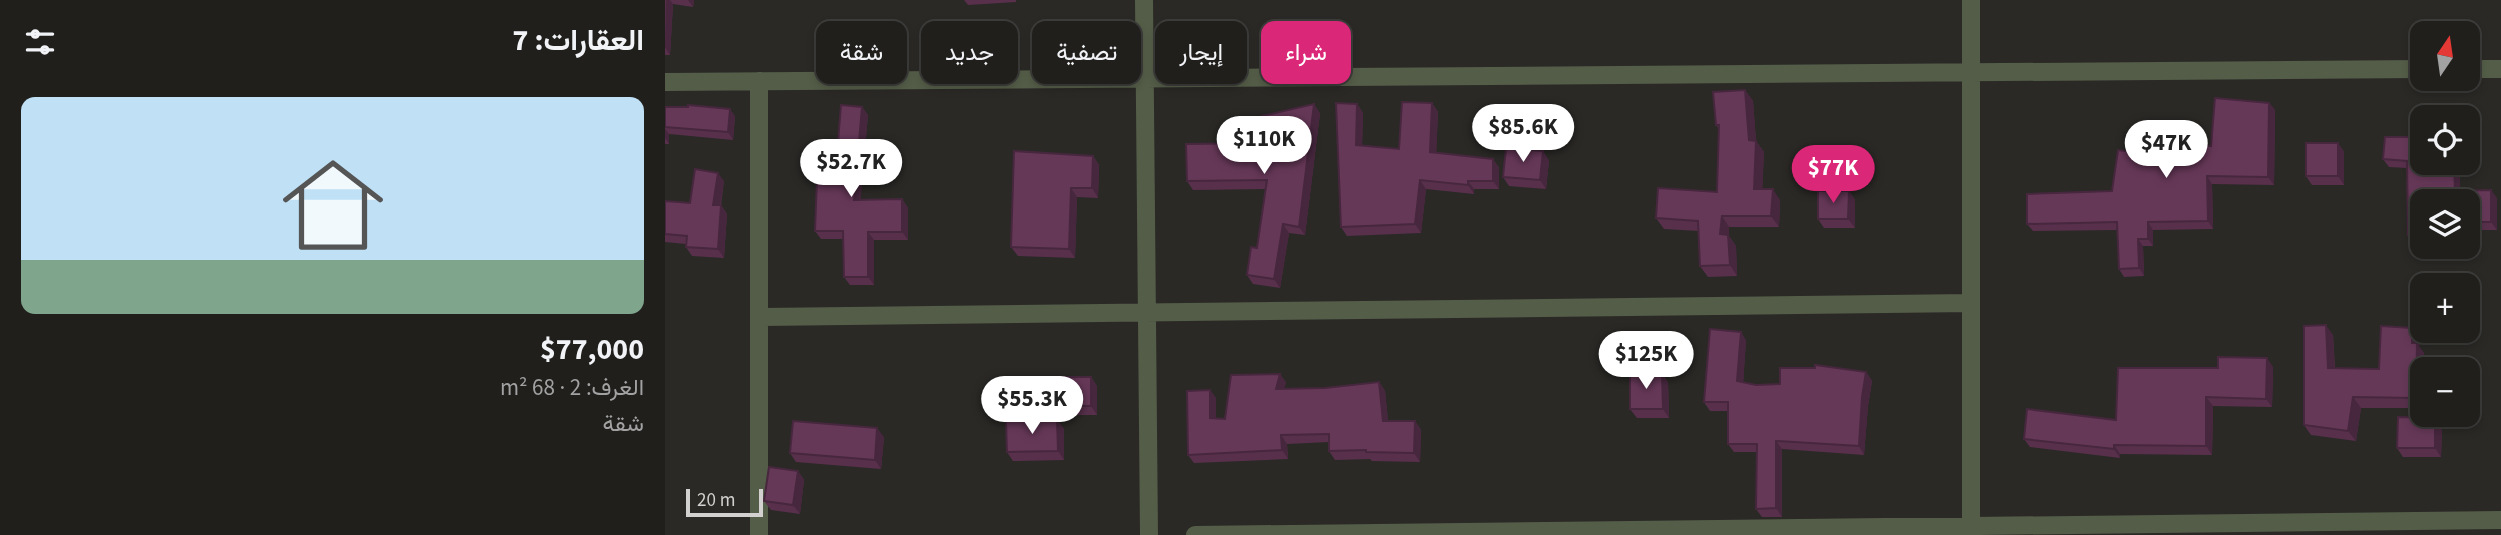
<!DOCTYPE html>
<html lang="ar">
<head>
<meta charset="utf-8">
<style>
	body { margin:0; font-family:"Source Sans 3",Vazirmatn,sans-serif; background:#2d2c29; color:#f1f3f6; direction:rtl; height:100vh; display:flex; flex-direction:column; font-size:26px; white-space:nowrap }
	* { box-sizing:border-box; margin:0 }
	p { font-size:23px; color:#a2a2a3 }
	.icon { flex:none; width:38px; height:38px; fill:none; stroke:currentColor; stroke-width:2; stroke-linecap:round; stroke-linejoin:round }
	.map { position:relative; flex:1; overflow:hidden; direction:ltr }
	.sheet { display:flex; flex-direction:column; background:#201f1c; width:665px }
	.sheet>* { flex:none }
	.hud { position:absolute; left:21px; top:21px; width:665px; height:63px; direction:rtl; display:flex; gap:14px }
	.needle { width:46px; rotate:13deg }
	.tools { position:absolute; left:1745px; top:21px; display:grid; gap:14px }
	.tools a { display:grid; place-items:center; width:70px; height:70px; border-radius:14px; background:#201f1c; box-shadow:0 4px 10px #0003,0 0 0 2px #3d3d3b; font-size:35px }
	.scale { position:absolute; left:21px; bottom:18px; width:77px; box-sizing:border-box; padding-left:7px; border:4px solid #d2d1cf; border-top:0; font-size:19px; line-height:24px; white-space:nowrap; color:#d2d1cf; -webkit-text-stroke:5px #2a2926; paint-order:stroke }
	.price { position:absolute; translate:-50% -60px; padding:0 16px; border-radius:24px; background:#fff; color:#222; font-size:23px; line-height:46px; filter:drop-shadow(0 2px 4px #0008) }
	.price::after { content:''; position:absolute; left:50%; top:42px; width:21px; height:16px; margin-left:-10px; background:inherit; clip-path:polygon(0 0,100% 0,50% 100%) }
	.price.selected { background:#db2777; color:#fff }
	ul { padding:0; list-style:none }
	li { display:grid; align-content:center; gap:14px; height:371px; padding:0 21px }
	li span { display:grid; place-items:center; height:217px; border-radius:14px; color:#555 }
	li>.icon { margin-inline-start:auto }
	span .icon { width:126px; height:126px; fill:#fffc; stroke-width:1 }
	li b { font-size:30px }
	h2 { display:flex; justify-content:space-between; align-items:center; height:84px; padding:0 21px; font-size:30px }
	.chip { padding:0 24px; border-radius:14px; background:#201f1c; box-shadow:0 4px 10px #0003,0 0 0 2px #3d3d3b; font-size:24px; line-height:63px }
	.chip.selected { background:#db2777; color:#fff }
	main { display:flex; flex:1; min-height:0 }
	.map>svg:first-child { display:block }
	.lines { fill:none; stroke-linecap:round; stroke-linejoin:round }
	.minor { stroke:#545d48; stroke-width:18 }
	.wall { fill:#58304c }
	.shaded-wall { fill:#47273e }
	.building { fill:#663858; stroke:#47273e; stroke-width:2 }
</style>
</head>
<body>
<main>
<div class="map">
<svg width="1836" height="535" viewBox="0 0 1836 535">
	<rect width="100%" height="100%" fill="#2a2926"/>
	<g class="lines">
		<path class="minor" d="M479 0 484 535
			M1306 0V535
			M1802 69H1836
			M94 81V535
			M0 82 1757 69
			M94 317 1306 303
			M530 535 1836 520"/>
	</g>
	<path class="wall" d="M0 0H29L28 7 8 4 5 55H0Z
		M299 0H351V2L303 5Z
		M1080 90 1088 101 1091 141 1099 152 1097 189 1115 200 1114 227H1064V236L1071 246 1072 276 1043 277 1035 266 1034 231 999 229 991 218 1052 192 1054 129 1051 125Z
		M767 103 773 112 771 153 828 159 834 168V189H809V194L761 189 756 233 682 236 676 227 692 104 698 113 697 145 734 149Z
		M1604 103 1610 110 1609 185 1547 184 1548 229 1488 230V246H1478L1479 276 1459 277 1454 269 1452 230 1368 231 1362 224 1447 191 1507 157 1546 146Z
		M0 107 70 116 68 140 4 134V144H0Z
		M197 107 203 115 195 200 237 199 243 208V240H209V285H185L179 277 178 239H156L150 231 172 155Z
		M655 113 640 235 624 233 615 288 588 284 582 275 592 248 601 189 528 190 522 181Z
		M1673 143 1679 152V185H1647L1641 176Z
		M878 151 884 161 881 189 844 186 838 177Z
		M428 156 434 165 433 198 412 197 410 258 353 256 346 247Z
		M1718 159 1757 163H1795V191L1832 198V230H1802V201H1757V243H1749L1743 235 1742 168 1724 167Z
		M59 181 56 205 62 214 59 258 27 256 21 247V244L0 242V201L25 203Z
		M1184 191 1190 200V228H1159L1153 219Z
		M1668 335 1670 368 1714 369 1755 339 1754 347 1759 353V369H1757V408H1696L1691 441 1646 435 1639 425Z
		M1081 340 1078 382 1091 385 1115 384 1201 372 1207 381 1203 406 1199 455 1117 449V517H1097L1091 509 1092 452H1069L1063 444V411H1045L1039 402Z
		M1608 367 1607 407 1548 406 1547 455 1455 454V458L1365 447 1359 439 1451 420Z
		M426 377 432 386V415H400L394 406Z
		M621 382 619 389 660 388 714 382 720 391 723 421H750L756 430 755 462 707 461 705 459 670 460 664 451V442L622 444 623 459 529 463 523 455 545 390 551 398V419H560Z
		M1003 382 1004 418H972L965 409Z
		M392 420 399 429V460L348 461 342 452Z
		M1777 427 1776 457H1738L1732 448Z
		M219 437 216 469 131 462 125 453Z
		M133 471 139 480 135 514 106 510 99 501Z"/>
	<path class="shaded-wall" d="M1 0H5L8 4 5 55 0 47Z
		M23 0H29L28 7Z
		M1080 90 1088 101 1091 141 1099 152 1097 200 1089 189Z
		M767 103 773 112 771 161 765 152Z
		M1604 103 1610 110 1609 185 1603 177Z
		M649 104 655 113 640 235 634 227Z
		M692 104 698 113 697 153 691 145Z
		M197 107 203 115 195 208 189 200Z
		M65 109 70 116 68 140 63 132Z
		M0 129 4 134V144L0 138Z
		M1673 143 1679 152V185L1673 176Z
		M878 151 884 161 881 189 875 180Z
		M428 156 434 165 433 198 427 188Z
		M828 159 834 168V189L828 181Z
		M1789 163H1795V199L1790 191Z
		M53 173 59 181 54 213 48 205Z
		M1542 176 1547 184 1548 229 1543 221Z
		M755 180 761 189 756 233 750 224Z
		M803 181 809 189V194L803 185Z
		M406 188 412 197 410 258 404 249Z
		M1108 189 1115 200 1114 227 1106 216Z
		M1826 190 1832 198V230L1826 222Z
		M1184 191 1190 200V228L1183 219Z
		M237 199 243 208V240L237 232Z
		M56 205 62 214 59 258 53 249Z
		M1057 216 1064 227V236L1071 246 1072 276 1065 265 1055 234Z
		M1483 222 1488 230V246L1483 239Z
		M618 224 624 233 615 288 609 279Z
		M203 232 209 240V285L203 277Z
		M1473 239 1478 246 1479 276 1474 268Z
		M1661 325 1668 335 1670 378 1663 368Z
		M1747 328 1755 339 1754 347 1759 353V369H1757V407L1751 398 1747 343Z
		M1076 332 1081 340 1078 389 1072 381Z
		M1602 358 1608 367 1607 407 1601 399Z
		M1201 372 1207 381 1203 406 1199 455 1194 446 1197 397Z
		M997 373 1003 382 1004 418 998 409Z
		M615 374 621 382 617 397 611 389Z
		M426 377 432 386V415L426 406Z
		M714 382 720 391 724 429 718 421Z
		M545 390 551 398V427L545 418Z
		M1541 397 1548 406 1547 455 1541 446Z
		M1688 397 1696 408 1691 441 1683 431Z
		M1770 418 1777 427 1776 457 1770 448Z
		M392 420 399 429V460L393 451Z
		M750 421 756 430 755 462 749 453Z
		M212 428 219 437 216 469 210 460Z
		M616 435 622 444 623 459 617 450Z
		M1111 441 1117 449V517L1111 508Z
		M1449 445 1455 454V458L1449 449Z
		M133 471 139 480 135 514 128 505Z"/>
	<path class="building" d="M1080 90 1084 140 1091 141 1089 189H1108L1106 216H1057L1055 234 1063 235 1065 265 1035 266 1033 221 991 218 993 188 1052 192 1054 125H1051L1048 92Z
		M1550 98 1604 103 1603 177 1542 176 1543 221 1483 222V239H1473L1474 268 1454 269 1452 222 1362 224V194L1447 191 1453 150 1507 157V145L1546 146Z
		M737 102 767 103 765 152 828 159V181H803V185L755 180 750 224 676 227 671 103 692 104 691 145 734 149Z
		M649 104 634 227 618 224 609 279 582 275 586 247 592 248 602 180 522 181 521 144 598 143 597 116Z
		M23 105 65 109 63 132 0 127V107H23Z
		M176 105 197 107 189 200 237 199V232H203V277H179L178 231H150L153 152 172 155Z
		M1720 137H1757V163H1789L1790 191 1826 190V222H1802V201H1757V235H1743L1742 161 1718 159Z
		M1641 143H1673V176H1641Z
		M841 148 878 151 875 180 838 177Z
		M349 151 428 156 427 188H406L404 249 346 247Z
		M30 169 53 173 48 205H56L53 249 21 247 22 236 0 234V201L25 203Z
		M1153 191H1184L1183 219H1153Z
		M1661 325 1663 368 1714 369 1716 326 1747 328V343H1752L1751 398 1688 397 1683 431 1639 425V326Z
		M1045 329 1076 332 1072 381 1091 385 1115 384V368H1150V365L1201 372 1197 397 1194 446 1111 441V508L1091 509 1092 444H1063V402H1039Z
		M1553 357 1602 358 1601 399 1541 397V446L1449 445V449L1359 439 1362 409 1451 420 1453 368H1553Z
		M997 373 998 409H965V374Z
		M615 374 611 389 660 388 714 382 718 421H750L749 453 701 452V450L664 451V434L616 435 617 450 523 455 522 391 545 390V418L560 419 566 375Z
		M394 377H426V406H394Z
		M1733 417 1770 418V448H1732Z
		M392 420 393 451 342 452 341 421Z
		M128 421 212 428 210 460 125 453Z
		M104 467 133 471 128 505 99 501Z"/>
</svg>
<div class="tools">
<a><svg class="needle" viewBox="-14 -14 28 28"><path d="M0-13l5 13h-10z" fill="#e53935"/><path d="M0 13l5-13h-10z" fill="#a2a2a3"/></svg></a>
<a><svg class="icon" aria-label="locate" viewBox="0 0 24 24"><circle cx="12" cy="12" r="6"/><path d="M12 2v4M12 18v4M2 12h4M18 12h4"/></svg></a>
<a><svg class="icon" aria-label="layers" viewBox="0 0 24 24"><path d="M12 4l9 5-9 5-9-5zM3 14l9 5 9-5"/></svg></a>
<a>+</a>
<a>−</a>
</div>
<div class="scale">20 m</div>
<b class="price" style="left:858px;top:164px">$85.6K</b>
<b class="price" style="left:599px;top:176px">$110K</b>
<b class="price" style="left:1501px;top:180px">$47K</b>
<b class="price" style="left:186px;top:199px">$52.7K</b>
<b class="price selected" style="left:1168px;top:205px">$77K</b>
<b class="price" style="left:981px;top:391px">$125K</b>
<b class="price" style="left:367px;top:436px">$55.3K</b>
<div class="hud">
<a class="chip selected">شراء</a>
<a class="chip">إيجار</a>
<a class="chip">تصفية</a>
<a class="chip">جديد</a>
<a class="chip">شقة</a>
</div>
</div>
<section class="sheet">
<h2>العقارات: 7<svg class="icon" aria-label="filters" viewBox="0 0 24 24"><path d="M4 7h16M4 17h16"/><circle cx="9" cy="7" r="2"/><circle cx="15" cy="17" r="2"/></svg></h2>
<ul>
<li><span style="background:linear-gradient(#bfe0f5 75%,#7fa58c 0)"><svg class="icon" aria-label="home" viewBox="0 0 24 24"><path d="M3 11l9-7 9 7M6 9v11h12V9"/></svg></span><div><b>$77,000</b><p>الغرف: 2 · 68 m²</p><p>شقة</p></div></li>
</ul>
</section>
</main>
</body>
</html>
